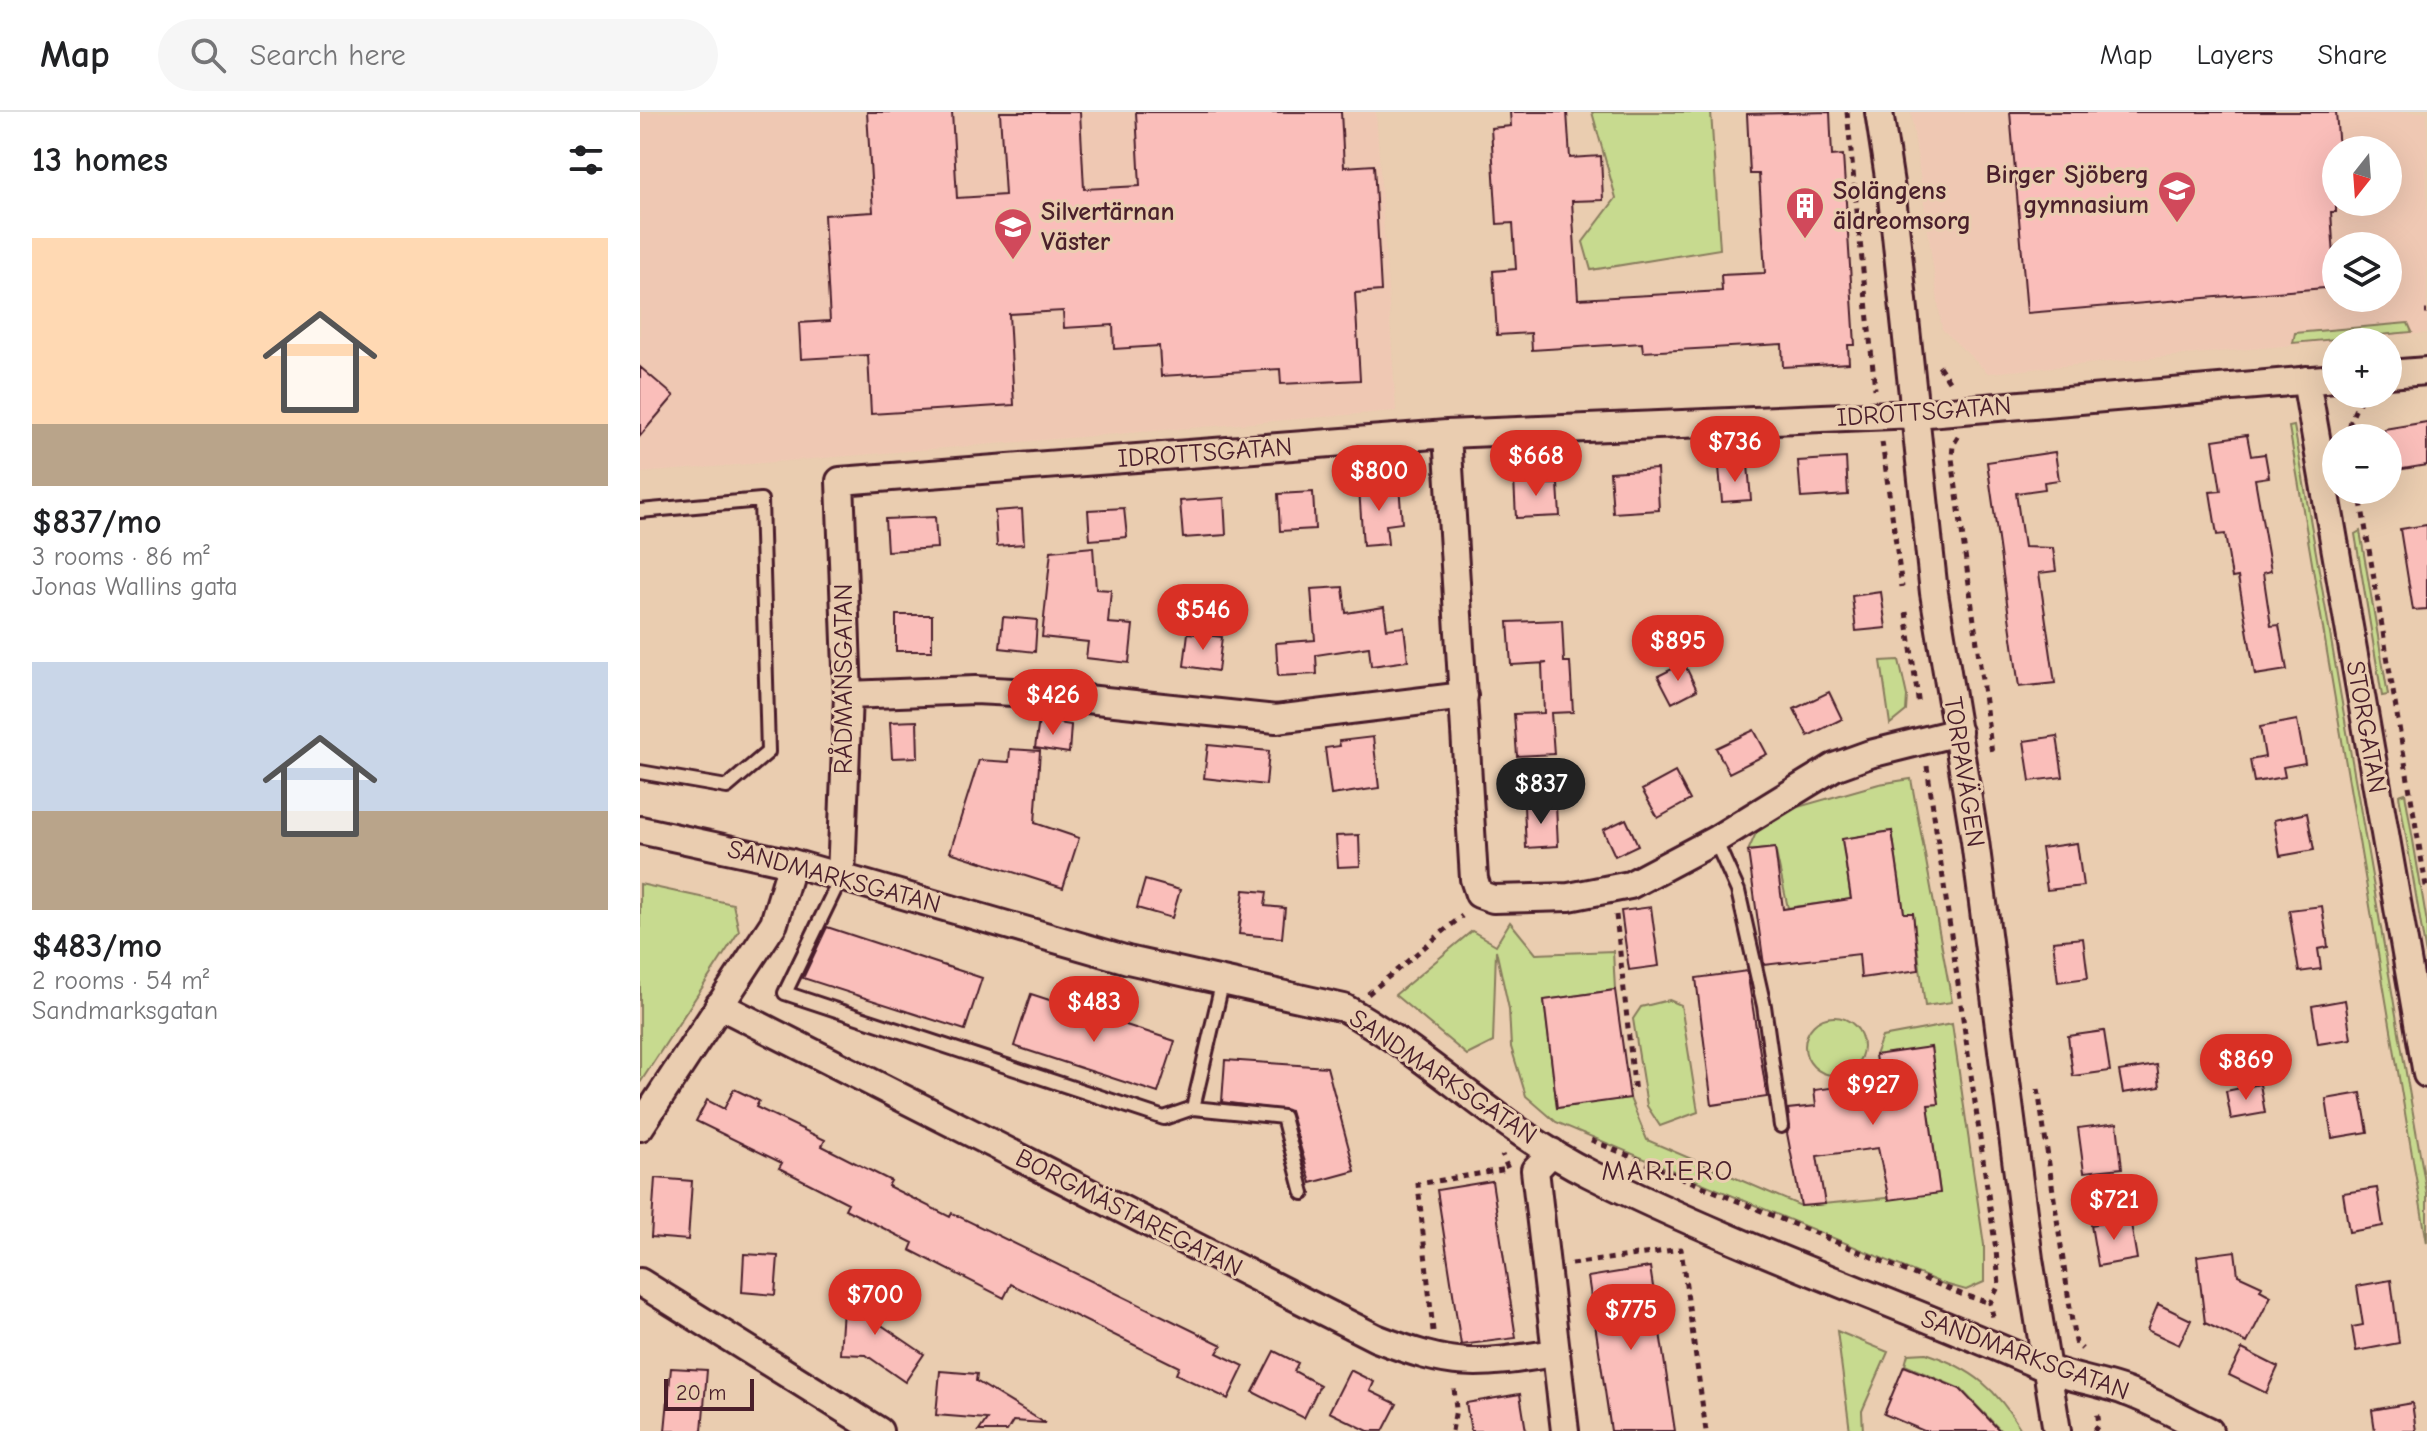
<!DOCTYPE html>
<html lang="en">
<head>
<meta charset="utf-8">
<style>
	body { margin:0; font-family:"Comic Neue",sans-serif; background:#f6f6f6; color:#202124; height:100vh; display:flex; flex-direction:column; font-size:30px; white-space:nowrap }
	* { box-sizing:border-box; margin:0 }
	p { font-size:26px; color:#757577 }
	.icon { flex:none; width:44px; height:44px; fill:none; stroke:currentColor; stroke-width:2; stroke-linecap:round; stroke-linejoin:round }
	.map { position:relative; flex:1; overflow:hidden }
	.sheet { display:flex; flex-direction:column; background:#fff; width:640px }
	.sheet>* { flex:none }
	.needle { width:52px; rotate:197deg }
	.fabs { position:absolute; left:1682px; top:24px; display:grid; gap:16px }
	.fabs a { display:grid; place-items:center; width:80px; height:80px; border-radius:50%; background:#fff; box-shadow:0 8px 32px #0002; font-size:40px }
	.scale { position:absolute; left:24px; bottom:20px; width:90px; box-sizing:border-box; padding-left:8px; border:4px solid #4a1f2b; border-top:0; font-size:22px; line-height:28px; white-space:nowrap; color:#4a1f2b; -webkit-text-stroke:6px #eacdb0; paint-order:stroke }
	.price { position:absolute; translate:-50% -68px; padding:0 18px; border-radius:28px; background:#d93025; color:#fff; font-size:26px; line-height:52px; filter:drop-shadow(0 2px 4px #0008) }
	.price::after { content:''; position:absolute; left:50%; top:48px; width:24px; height:18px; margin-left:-12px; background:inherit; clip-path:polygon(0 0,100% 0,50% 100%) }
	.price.active { background:#222; color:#fff }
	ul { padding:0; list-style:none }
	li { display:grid; align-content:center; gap:16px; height:424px; padding:0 32px }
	li span { display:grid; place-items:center; height:248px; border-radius:0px; color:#555 }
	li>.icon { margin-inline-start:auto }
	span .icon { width:144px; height:144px; fill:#fffc; stroke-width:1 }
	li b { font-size:34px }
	h2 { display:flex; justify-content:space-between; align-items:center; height:96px; padding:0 32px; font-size:34px }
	header { display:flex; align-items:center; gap:48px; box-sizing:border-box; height:112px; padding:0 40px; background:#fff; border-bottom:2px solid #e0e0e0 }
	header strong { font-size:38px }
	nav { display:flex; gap:44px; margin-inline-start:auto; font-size:28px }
	.search { width:560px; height:72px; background:#f6f6f6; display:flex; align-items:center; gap:20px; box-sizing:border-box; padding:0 28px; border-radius:44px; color:#757577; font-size:30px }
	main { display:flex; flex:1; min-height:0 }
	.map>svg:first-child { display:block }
	.built { fill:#efc8b3; fill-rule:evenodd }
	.green { fill:#c7da8f; stroke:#887c5d; stroke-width:2 }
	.building { fill:#fabeba; stroke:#4a1f2b; stroke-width:2 }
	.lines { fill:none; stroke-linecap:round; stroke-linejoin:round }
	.lane-casing { stroke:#4a1f2b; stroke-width:18 }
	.street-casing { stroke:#4a1f2b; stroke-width:32 }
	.path { stroke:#4a1f2b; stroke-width:5; stroke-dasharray:6 6; stroke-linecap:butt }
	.lane { stroke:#eacdb0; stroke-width:12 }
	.street { stroke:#eacdb0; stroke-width:26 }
	.labels { text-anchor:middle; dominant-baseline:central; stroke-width:6; stroke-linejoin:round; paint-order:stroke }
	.poi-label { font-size:26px; font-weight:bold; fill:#4a1f2b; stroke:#eacdb0; text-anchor:start }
	.street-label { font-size:26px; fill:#4a1f2b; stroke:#eacdb0 }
	.neighbourhood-label { font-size:28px; letter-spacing:2px; fill:#4a1f2b; stroke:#eacdb0 }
</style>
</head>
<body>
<header>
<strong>Map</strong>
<div class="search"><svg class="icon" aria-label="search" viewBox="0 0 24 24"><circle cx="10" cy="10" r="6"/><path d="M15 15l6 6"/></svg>Search here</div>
<nav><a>Map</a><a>Layers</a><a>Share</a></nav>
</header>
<main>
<section class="sheet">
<h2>13 homes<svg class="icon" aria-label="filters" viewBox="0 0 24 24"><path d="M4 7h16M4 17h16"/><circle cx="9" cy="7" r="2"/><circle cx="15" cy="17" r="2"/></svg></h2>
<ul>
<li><span style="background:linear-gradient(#ffd9b3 75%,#b9a48a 0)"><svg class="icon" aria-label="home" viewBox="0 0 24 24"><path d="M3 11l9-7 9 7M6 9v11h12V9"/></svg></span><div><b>$837/mo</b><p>3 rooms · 86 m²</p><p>Jonas Wallins gata</p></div></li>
<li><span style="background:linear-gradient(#c9d6e8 60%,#b9a48a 0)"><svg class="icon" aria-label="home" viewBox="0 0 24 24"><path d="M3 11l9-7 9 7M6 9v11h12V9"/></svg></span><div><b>$483/mo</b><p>2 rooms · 54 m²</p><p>Sandmarksgatan</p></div></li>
</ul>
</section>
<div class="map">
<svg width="1787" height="1319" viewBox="0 0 1787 1319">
	<rect width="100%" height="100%" fill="#eacdb0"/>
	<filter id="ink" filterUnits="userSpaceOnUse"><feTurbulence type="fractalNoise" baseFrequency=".0125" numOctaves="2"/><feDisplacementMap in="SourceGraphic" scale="16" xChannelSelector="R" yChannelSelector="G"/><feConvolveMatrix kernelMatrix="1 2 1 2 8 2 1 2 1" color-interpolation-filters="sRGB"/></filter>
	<g filter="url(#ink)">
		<path class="built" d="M0 0H736L756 299 0 361Z
			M1271 0H1787V221L1348 261 1302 217ZM1696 38H1748V90H1696ZM1696 134H1748V186H1696Z"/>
		<path class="green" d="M952 0H1071L1080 137 951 158 943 130 976 86Z
			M1768 211 1772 220 1653 231 1655 221Z
			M1654 314 1787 1082V1131L1649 315Z
			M1720 419 1748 583 1742 584 1715 422Z
			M1259 548 1267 584 1266 599 1250 612 1241 549Z
			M1271 667 1312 890 1285 894 1273 802 1264 801 1252 719 1202 727 1211 787 1148 796 1135 736 1108 739 1123 705 1239 672Z
			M1765 681 1787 811V849L1759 683Z
			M0 772 93 792 99 819 0 971Z
			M870 810 896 842 973 839 975 878 904 888 917 995 990 986 1007 1028 1161 1094 1300 1081 1288 993 1299 991 1291 936 1235 943 1242 925 1312 912 1344 1133V1170L1326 1178 1301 1171 916 1010 886 984 871 935 869 897 856 838 853 930 827 943 755 883 832 819 856 833Z
			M1029 888 1041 893 1058 1000 1020 1014 1007 994 993 907 1001 895Z
			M1165 934a29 29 0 1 1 58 0a29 29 0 1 1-58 0Z
			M1197 1219 1248 1240 1222 1299 1223 1319H1210Z
			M1286 1241C1333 1257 1357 1277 1382 1319H1361L1321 1277 1265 1253 1268 1242Z"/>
		<path class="building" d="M227 0H312L317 86 365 83 360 0H440L444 77 500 74 496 0H701L704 55 734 53 741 179 715 181 720 268 641 272 640 257 521 264 519 234 474 237 473 213 424 216 423 199 369 202 374 293 231 302 228 243 161 247 159 211 190 209 184 103 233 100Z
			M870 0H927L930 46 961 44 963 88 932 89 938 187 1082 179 1081 163 1125 161 1119 62H1110L1107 2 1190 0 1192 44 1203 43 1215 233H1208L1209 251 1143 255 1142 232 1003 240 1002 231 892 238 891 221 857 223 853 159 876 157 873 111 857 112 851 16 871 14Z
			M1370 0H1696L1699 38H1696V100H1691L1696 175 1387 201Z
			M0 255 34 284 0 324Z
			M1787 310V353L1751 359 1744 317Z
			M1607 323 1611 344 1625 342 1629 365 1615 367 1631 459 1623 461 1631 514 1639 513 1647 558 1615 563 1598 465 1592 466 1585 422 1577 423 1570 380 1581 379 1573 328Z
			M1415 340 1419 368 1404 370 1405 377 1376 381 1384 435 1413 436 1416 459 1399 461 1415 571 1379 575 1347 350Z
			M1206 346 1208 383 1161 386 1158 349Z
			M1108 353 1111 388 1082 390 1079 355Z
			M1017 357 1019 398 973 401 970 360Z
			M906 365V372H918L920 404 876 406 874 367Z
			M759 373 762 411 746 413 748 432 723 434 719 376Z
			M673 380 675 417 640 419 638 382Z
			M584 386 586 423 543 426 540 389Z
			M484 396 487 425 450 428 448 398Z
			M382 397 384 432 357 434 355 399Z
			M295 405 297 436 247 439 245 407Z
			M1787 413V497L1773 498 1760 417Z
			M453 435 456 477 471 478 468 511 493 513 489 551 446 546 448 530 402 525 411 439Z
			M703 475 706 501 744 495 747 517 764 515 768 549 731 554 729 535 676 543 677 562 638 564 636 531 675 528 671 477Z
			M1241 480 1246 516 1216 519 1212 484Z
			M256 503H292V539H256Z
			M363 505 397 508 395 540 360 536Z
			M922 508 924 550H930L933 600 911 601 914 642 877 644 874 602 904 601 902 552 907 551 871 553 868 510Z
			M548 521 582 525 578 559 544 554Z
			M1044 551 1057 578 1032 591 1018 564Z
			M1189 580 1202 607 1168 624 1154 597Z
			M399 608 431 613 429 641 395 636Z
			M1657 608 1665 651 1643 655 1645 665 1614 670 1610 648 1625 645 1620 615Z
			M277 609 278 645 252 646 250 610Z
			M1114 618 1127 642 1089 661 1076 636Z
			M1417 624 1423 665 1390 669 1384 629Z
			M733 625 739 676 691 683 685 636 700 634 699 629Z
			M568 633 629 639 626 673 564 666Z
			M370 637 400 639 395 711 439 726 423 776 310 740 339 648 369 650Z
			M1035 660 1050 688 1018 706 1002 678Z
			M916 693 918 734 886 736 884 694Z
			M1667 701 1674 738 1640 744 1634 708Z
			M986 707 998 733 975 744 963 718Z
			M1252 719 1264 801H1273L1279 858 1221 866 1219 842 1124 853 1108 739 1135 736 1143 797 1211 787 1202 727Z
			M719 723 720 754 698 755 696 724Z
			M1437 731 1443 774 1407 778 1401 736Z
			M505 768 540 778 532 806 497 796Z
			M604 778 627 780 625 794 645 796 642 826 599 822Z
			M1682 794 1688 835 1678 837 1681 857 1659 860 1649 798Z
			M1011 795 1019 854 989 858 981 799Z
			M187 815 342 866 325 918 163 866Z
			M1443 826 1448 866 1418 870 1413 829Z
			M1107 859 1127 985 1072 993 1056 866Z
			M975 878 990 986 917 996 904 888Z
			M391 882 535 929 518 981 374 934Z
			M1705 888 1711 927 1678 932 1672 894Z
			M1464 919 1470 959 1433 964 1428 924Z
			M1291 935 1299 992 1288 993 1300 1081 1249 1088 1238 1036 1177 1044 1185 1092 1161 1094 1147 1021 1150 1014 1148 997 1176 994 1174 978 1239 970 1235 943Z
			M585 948 687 955 715 1059 671 1071 650 999 582 990Z
			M1517 953 1520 975 1483 981 1479 959Z
			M1620 972 1625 1001 1591 1007 1586 979Z
			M94 977 119 989 116 995 185 1028 182 1034 251 1069 248 1074 310 1105 312 1101 582 1233 577 1241 604 1254 588 1287 536 1262 539 1255 371 1172 364 1186 270 1138 273 1131 205 1097 208 1091 139 1056 142 1051 56 1009 67 988 84 997Z
			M1721 981 1728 1020 1692 1026 1686 987Z
			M1477 1011 1482 1056 1444 1060 1438 1016Z
			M15 1066 52 1069 48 1128 11 1125Z
			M852 1069 876 1226 821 1233 797 1078Z
			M1737 1076 1743 1114 1709 1120 1703 1081Z
			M1490 1106 1497 1147 1458 1154 1451 1113Z
			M1595 1139 1598 1163 1622 1174 1620 1178 1631 1184 1607 1231 1565 1211 1557 1144Z
			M104 1142 138 1144 135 1183 102 1180Z
			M1010 1155 1035 1319H971L948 1165Z
			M1751 1168 1759 1231 1716 1239 1712 1215 1723 1213 1717 1174Z
			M204 1182 239 1184 237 1210 284 1242 265 1270 226 1243 200 1242Z
			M1518 1192 1551 1208 1539 1233 1507 1218Z
			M1602 1237 1638 1255 1626 1281 1589 1263Z
			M634 1239 658 1251 654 1259 680 1273 664 1306 613 1280Z
			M1264 1254 1320 1277 1360 1319H1284L1244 1302Z
			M31 1256 67 1258 62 1319H25Z
			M710 1258 734 1270 730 1279 757 1292 743 1319H728L689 1300Z
			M300 1259 337 1262 336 1269 405 1311 373 1309 367 1319H339L347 1307 296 1303Z
			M880 1282 886 1319H831L826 1291Z
			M1772 1291 1776 1319H1735L1732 1298Z"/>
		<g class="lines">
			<defs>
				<path id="lane" d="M0 399 121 388 128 640 87 675 0 660
					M1075 728 1098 779 1124 894 1141 1014
					M201 765 145 881 524 1006 553 996 583 868
					M553 996 643 1005 663 1081"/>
				<path id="street" d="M1239 0 1252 85 1294 481 1335 729 1389 1147 1417 1319
					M1748 262 1787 259
					M1666 268 1787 962
					M807 322 834 767 839 782 853 787 929 785 990 773 1075 728 1194 655 1230 642 1318 620
					M208 583 335 578 390 581 636 607 824 584
					M0 718 152 751 488 848 704 896C791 944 861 1018 950 1062 1098 1136 1255 1190 1406 1256 1432 1267 1461 1270 1487 1280 1515 1290 1542 1306 1569 1319
					M201 765 208 583 200 369 807 322 1276 302 1696 266
					M79 893 736 1226C813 1256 835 1254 914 1241
					M0 1015 134 811 152 751
					M912 1040 895 1058 925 1319
					M0 1170 239 1319"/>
			</defs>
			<use href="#lane" class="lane-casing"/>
			<use href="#street" class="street-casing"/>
			<path class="path" d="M1207 0 1235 277
				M1785 200H1787
				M1299 254 1311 272
				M1318 325 1313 333 1312 346 1352 642
				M1710 326C1707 310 1716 295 1725 282
				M1242 330 1262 475
				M1719 378 1787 780
				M1266 500 1279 595
				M1287 654 1356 1138 1359 1173 1350 1191 1353 1205
				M976 803 995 982
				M728 882 822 804
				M1398 977 1435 1230 1442 1237
				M951 1028 1321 1182 1350 1191
				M931 1152 1041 1137 1066 1319
				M793 1219 778 1072 868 1057 862 1043
				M812 1319 816 1297 814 1275
				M1454 1319 1459 1312 1457 1298"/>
			<use href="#lane" class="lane"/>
			<use href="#street" class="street"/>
		</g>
	</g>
	<defs>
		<symbol id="school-pin" viewBox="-11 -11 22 30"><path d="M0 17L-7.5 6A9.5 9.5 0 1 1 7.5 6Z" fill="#d1495b" stroke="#eacdb0"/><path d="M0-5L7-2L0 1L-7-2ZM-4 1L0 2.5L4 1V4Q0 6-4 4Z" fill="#fff"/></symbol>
		<symbol id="building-pin" viewBox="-11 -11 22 30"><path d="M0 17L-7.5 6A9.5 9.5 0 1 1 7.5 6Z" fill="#d1495b" stroke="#eacdb0"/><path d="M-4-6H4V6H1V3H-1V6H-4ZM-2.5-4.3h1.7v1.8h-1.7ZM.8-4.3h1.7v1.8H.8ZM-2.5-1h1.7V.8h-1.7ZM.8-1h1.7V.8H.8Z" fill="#fff"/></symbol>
	</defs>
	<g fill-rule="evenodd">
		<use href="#school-pin" x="1515" y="56" width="44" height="60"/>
		<use href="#building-pin" x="1143" y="72" width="44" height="60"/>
		<use href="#school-pin" x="351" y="93" width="44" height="60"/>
	</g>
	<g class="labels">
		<g class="poi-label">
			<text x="1509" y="63" text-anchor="end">Birger Sjöberg<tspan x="1509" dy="30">gymnasium</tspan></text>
			<text x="1193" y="79">Solängens<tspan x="1193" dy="30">äldreomsorg</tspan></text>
			<text x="401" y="100">Silvertärnan<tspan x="401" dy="30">Väster</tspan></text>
		</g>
		<g class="street-label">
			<text transform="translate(1284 300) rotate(-4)">IDROTTSGATAN</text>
			<text transform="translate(565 341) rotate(-4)">IDROTTSGATAN</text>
			<text transform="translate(204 567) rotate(-90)">RÅDMANSGATAN</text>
			<text transform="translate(1726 615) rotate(80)">STORGATAN</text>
			<text transform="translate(1324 660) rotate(81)">TORPAVÄGEN</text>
			<text transform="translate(194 765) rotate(15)">SANDMARKSGATAN</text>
			<text transform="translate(803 965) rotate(34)">SANDMARKSGATAN</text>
			<text transform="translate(489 1101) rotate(27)">BORGMÄSTAREGATAN</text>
			<text transform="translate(1385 1243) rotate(20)">SANDMARKSGATAN</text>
		</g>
		<g class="neighbourhood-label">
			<text x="1028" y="1059">MARIERO</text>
		</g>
	</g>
</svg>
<div class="fabs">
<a><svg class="needle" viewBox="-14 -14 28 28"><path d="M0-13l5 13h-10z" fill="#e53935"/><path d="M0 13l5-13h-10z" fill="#757577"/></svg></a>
<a><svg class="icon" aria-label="layers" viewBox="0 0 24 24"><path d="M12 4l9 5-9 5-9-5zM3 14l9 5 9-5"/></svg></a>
<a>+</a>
<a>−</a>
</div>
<div class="scale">20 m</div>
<b class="price" style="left:1095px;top:372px">$736</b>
<b class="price" style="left:896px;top:386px">$668</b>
<b class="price" style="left:739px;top:401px">$800</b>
<b class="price" style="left:563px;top:540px">$546</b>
<b class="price" style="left:1038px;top:571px">$895</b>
<b class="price" style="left:413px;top:625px">$426</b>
<b class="price active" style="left:901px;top:714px">$837</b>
<b class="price" style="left:454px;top:932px">$483</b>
<b class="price" style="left:1606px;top:990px">$869</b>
<b class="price" style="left:1233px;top:1015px">$927</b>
<b class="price" style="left:1474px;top:1130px">$721</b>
<b class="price" style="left:235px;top:1225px">$700</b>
<b class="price" style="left:991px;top:1240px">$775</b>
</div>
</main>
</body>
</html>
